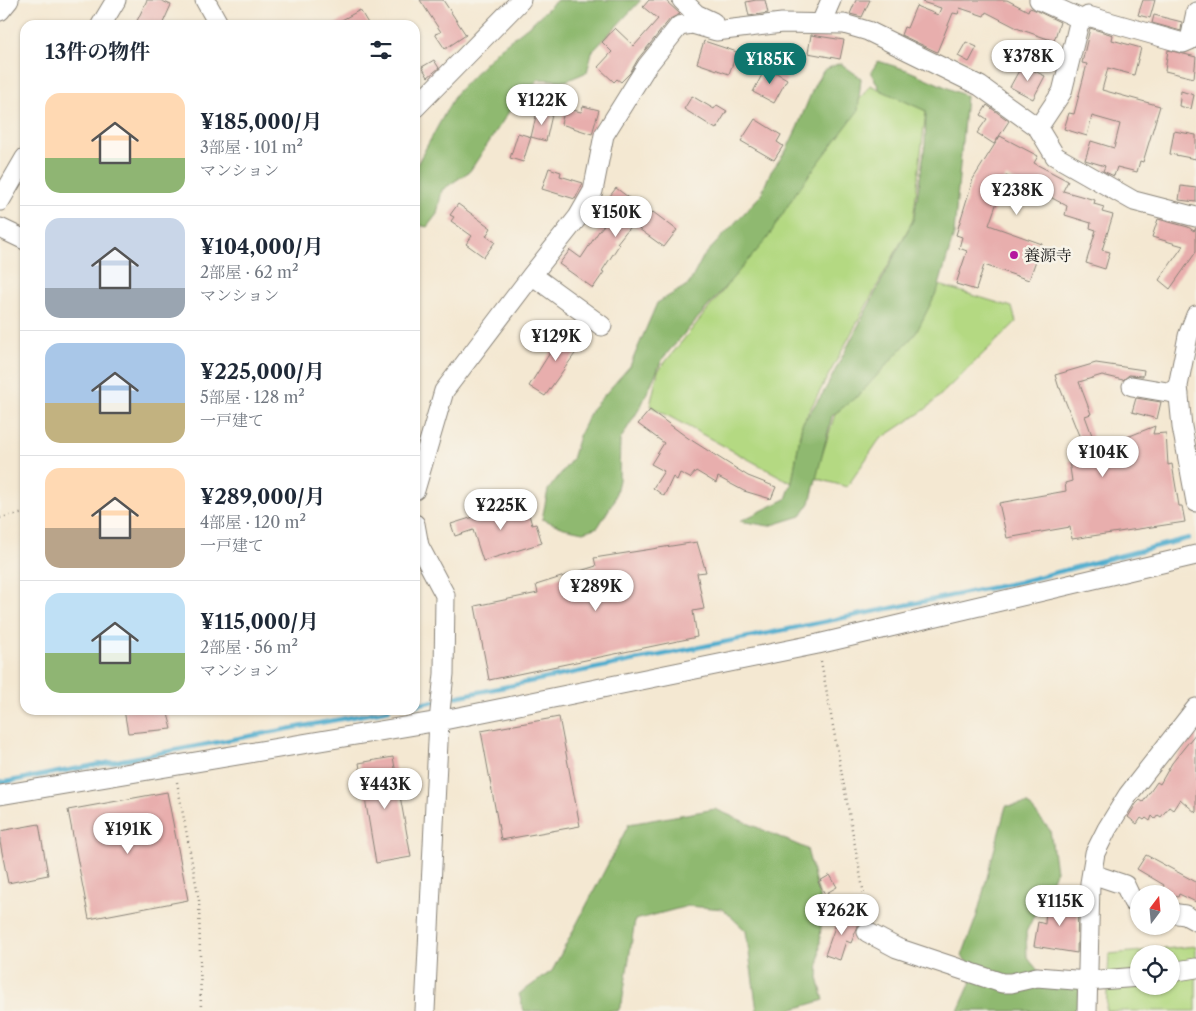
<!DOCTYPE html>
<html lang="ja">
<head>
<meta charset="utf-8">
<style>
	body { margin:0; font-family:"Libre Caslon Text","Noto Serif JP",serif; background:#f2f2f3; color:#1f2937; height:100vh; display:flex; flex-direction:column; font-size:19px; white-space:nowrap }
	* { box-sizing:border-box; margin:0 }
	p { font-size:16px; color:#747a83 }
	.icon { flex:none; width:28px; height:28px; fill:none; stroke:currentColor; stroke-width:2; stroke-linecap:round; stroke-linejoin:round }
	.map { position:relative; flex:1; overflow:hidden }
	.side { position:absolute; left:20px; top:20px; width:400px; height:695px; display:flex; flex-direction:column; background:#fff; border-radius:15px; box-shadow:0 1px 4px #0004 }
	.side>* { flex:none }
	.needle { width:32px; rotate:16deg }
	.fabs { position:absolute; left:1130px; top:885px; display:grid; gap:10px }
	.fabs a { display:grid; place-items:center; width:50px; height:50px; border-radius:50%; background:#fff; box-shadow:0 1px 4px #0004; font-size:25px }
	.price { position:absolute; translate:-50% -42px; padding:0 11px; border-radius:18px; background:#fff; color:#222; font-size:16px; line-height:32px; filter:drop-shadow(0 1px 2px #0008) }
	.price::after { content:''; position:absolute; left:50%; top:30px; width:15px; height:11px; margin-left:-8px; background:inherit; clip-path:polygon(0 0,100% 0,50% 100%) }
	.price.active { background:#0f766e; color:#fff }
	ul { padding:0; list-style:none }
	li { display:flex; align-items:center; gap:15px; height:125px; padding:0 25px }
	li+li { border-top:1px solid #e0e1e3 }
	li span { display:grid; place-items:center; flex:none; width:140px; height:100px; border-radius:15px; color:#555 }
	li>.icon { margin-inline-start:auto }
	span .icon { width:60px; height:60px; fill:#fffc; stroke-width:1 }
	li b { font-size:21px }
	h2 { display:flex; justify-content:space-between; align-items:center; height:60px; padding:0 25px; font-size:21px }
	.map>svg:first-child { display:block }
	.green { fill:#b4d982; stroke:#687a4f; fill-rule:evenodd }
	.forest { fill:#8fb970; stroke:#566a46 }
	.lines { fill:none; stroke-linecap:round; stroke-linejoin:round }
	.stream { stroke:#4eaccd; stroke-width:4.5 }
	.building { fill:#e8aead }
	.minor-casing { stroke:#888277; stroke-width:21 }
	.path { stroke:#888277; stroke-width:2.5; stroke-dasharray:1 4; stroke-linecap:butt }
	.minor { stroke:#fff; stroke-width:19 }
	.poi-dot { fill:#b5179e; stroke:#f7f3e8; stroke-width:2 }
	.labels { text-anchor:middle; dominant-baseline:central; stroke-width:5; stroke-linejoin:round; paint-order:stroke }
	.poi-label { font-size:16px; fill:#1c1c1c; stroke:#f7f3e8; text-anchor:start }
</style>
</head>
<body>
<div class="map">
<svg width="1196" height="1011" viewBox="0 0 1196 1011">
	<rect width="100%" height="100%" fill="#f7f3e8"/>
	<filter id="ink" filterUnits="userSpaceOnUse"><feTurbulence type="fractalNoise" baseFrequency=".02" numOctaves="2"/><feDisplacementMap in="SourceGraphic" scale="10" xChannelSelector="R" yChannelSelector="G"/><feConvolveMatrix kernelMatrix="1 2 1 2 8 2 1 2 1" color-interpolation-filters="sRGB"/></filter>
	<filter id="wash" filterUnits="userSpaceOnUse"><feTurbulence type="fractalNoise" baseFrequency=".0096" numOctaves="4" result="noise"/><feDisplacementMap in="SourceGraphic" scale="20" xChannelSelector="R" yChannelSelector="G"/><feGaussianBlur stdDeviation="1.12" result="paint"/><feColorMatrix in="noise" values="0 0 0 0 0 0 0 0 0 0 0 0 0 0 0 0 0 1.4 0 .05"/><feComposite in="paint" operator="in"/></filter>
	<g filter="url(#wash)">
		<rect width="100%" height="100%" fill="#f4e8d2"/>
		<path class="green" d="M870 85 926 111 913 220 802 424 792 483 650 406 658 371 722 292Z
			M939 285 1012 307 1016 322 926 409 879 440 847 487 815 478 835 414 879 372 915 334Z
			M1196 946V1011H1106L1109 954ZM1139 954H1171V986H1139Z"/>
		<path class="forest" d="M557 0H641L592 52 587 72 566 81 539 79 512 107 470 171 442 190 437 214 427 227 415 224V168L456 93 499 49 531 24Z
			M878 61 907 70 966 96 954 234 938 289 916 333 860 394 832 416 810 503 801 516 769 526 740 521 786 499 792 482 802 424 825 390 913 220 915 212 925 145 926 111 880 90 871 72Z
			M840 63 861 78 858 111 797 191 767 239 663 358 641 406 620 440 619 480 614 501 598 527 583 532 564 528 542 519 548 490 572 459 580 433 592 409 630 366 657 303 689 284 703 257 761 195 770 173 786 151 797 128 815 84 824 70Z
			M1028 804 1050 830 1056 871 1026 932 1027 957 1044 978 1079 980 1082 1011H958L975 973 962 956 977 915 1006 806Z
			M715 809 807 849 822 907 818 978 824 1000 787 1011H757L746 931 723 909 688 906 635 920 622 1003 618 1011H524L519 994 552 971 629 824Z"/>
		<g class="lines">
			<path class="stream" d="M445 699 1019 582 1189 538
				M415 705 435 701
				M0 783 389 710"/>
		</g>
		<g id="blocks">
			<path class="building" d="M147 0H160L171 5 162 25H135Z
				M420 0H443L466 35 445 49 435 34 441 32Z
				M649 0H665L680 14 670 19 638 59 630 73 621 82 617 79 614 82 598 67 612 52 602 42 615 28 634 46 658 19 643 7Z
				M756 0H765L768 13 749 16 746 2Z
				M856 0H870L862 17 850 14Z
				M922 0H1007L1028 11 1029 8 1033 9 1060 22 1054 41 1019 29 986 12 984 16 960 8 958 14 953 13 937 52 901 35 904 27 907 28 916 6 938 15 941 8 922 2Z
				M1143 0H1155L1150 18 1138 15Z
				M360 10 369 25H333Z
				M1154 15 1182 22 1181 31 1152 23Z
				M1090 28 1113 35 1112 40 1141 48 1134 75 1108 68 1102 90 1160 106 1143 162 1140 161 1137 172 1117 167 1114 176 1103 171 1105 166 1085 160 1091 141 1114 148 1120 124 1092 116 1087 136 1064 129 1069 113 1074 114 1087 64 1082 63Z
				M811 35 844 40 840 59 808 53Z
				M704 41 737 52 729 74 697 63Z
				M966 42 977 47 969 62 958 56Z
				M1168 50 1196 57 1194 78 1165 71Z
				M434 60 439 68 428 77 422 67Z
				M1022 65 1045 76 1033 99 1010 87Z
				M766 67 787 79 774 103 753 92Z
				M1181 91 1194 95 1191 109 1179 106Z
				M692 96 714 109 717 105 727 111 716 129 684 109Z
				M987 105 1009 121 994 144 977 133 987 119 981 115Z
				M583 106 599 110 592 134 561 124 565 108 581 112Z
				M537 112 552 115 546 141 531 137Z
				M755 119 781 135 777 142 783 146 774 160 741 141Z
				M1174 131 1196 135V159L1170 154Z
				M518 133 531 137 523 162 510 158Z
				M1000 136 1038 156 1034 163 1068 181 1063 191 1095 200 1094 204 1104 207 1102 212 1113 215 1102 250 1110 252 1105 269 1086 263 1096 230 1090 228 1091 223 1065 215 1067 206 1024 183 1023 185 1006 176 989 225 1042 244 1029 280 984 265 976 290 956 284 967 251 959 248 962 237 956 235 973 179Z
				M549 168 561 172 560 176 583 183 575 199 542 189Z
				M1181 186 1196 188V202L1179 200Z
				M616 188 651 214 653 212 677 230 664 247 632 224 617 243 619 245 602 271 604 272 593 288 559 264 570 250 581 258 599 231 618 208 607 200Z
				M458 204 491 228 486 236 495 242 484 257 466 244 472 236 451 221 454 217 450 215Z
				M1158 219 1188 227 1194 231 1196 228V252L1170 289 1159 280 1183 246 1152 237Z
				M565 329 584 341 545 396 529 386Z
				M1096 363 1144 370 1143 376 1129 375 1123 380 1102 375 1079 382 1091 414 1085 416 1097 449 1155 426 1153 434 1166 433 1168 465 1172 464 1179 506H1182L1185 522 1072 539 1070 527 1007 538 999 503 1066 491 1065 483 1072 481 1069 461 1088 458 1060 388H1059L1055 375Z
				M1136 398 1161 402 1157 419 1132 412Z
				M650 410 688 438 748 476 776 487 771 499 744 491 718 477 716 483 696 471 690 478 680 473 677 480 673 477 664 496 653 488 664 471 651 464 664 443 638 424Z
				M525 501 532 525 536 524 542 543 483 561 473 530 455 536 451 524Z
				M697 542 706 572 697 573 704 609 693 611 697 637 489 680 475 606 538 593 536 585 596 566 594 558Z
				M124 710H167L172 729 128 733Z
				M559 717 580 826 501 840 481 731Z
				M1196 733V813L1180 799 1173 810 1169 807 1161 817 1158 815 1155 819 1152 816 1150 821 1146 818 1144 820 1141 818 1137 824 1128 817 1136 804 1140 800 1143 802 1157 782 1160 784 1172 763Z
				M393 757 411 857 376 863 359 763Z
				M167 792 188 900 89 919 68 810Z
				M39 824 48 875 8 883 0 842V831Z
				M1146 855 1196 882V902L1179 894 1178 897 1162 890 1164 885 1137 869Z
				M830 875 837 887 825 894 818 882Z
				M1056 898 1078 900 1077 953 1034 946 1038 922 1045 924 1046 907 1055 908Z
				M840 913 860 921 851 943 846 941 840 960 825 955Z"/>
		</g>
	</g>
	<g filter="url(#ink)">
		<use href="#blocks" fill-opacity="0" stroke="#888277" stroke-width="1"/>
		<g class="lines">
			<defs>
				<path id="minor" d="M205 0 219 25
					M682 0 696 14 713 22
					M1039 0 1083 20
					M0 11 9 0
					M821 23 831 0
					M101 25 116 0
					M415 108 521 0
					M1038 128 1062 92 1079 23 1088 16 1183 43 1190 40 1196 12
					M0 201 25 158
					M0 228 25 240
					M532 275 602 326
					M1196 315 1188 336 1178 386 1182 427 1196 502
					M1132 386 1179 394
					M415 490 444 391 532 275 578 217 593 191 604 135 647 66 679 26 692 24 716 31 782 23 844 24 868 31 980 86 1038 128 1055 156 1134 201 1196 217
					M415 524 419 546 445 595 444 674 439 721 425 1011
					M0 795 439 721 818 644 1196 555
					M1092 874 1125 885 1133 902 1139 904
					M1171 913 1185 915 1196 921
					M867 932 897 948 1002 983H1011L1037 977 1087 981 1139 977
					M1171 972 1196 968
					M1087 1011 1090 883 1095 853 1107 829 1128 795 1196 708"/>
			</defs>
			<use href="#minor" class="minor-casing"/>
			<path class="path" d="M0 518 25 513
				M821 661 868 916
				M177 782 199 900 201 1011"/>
			<use href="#minor" class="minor"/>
		</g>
	</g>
	<circle class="poi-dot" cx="1014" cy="255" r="5"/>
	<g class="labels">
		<g class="poi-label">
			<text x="1024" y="255">養源寺</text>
		</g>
	</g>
</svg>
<div class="fabs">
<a><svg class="needle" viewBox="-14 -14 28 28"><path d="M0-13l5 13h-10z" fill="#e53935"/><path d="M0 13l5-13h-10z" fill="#747a83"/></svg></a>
<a><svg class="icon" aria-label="locate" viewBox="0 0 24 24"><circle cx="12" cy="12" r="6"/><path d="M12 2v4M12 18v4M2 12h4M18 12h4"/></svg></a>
</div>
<b class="price" style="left:1028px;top:82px">¥378K</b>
<b class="price active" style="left:770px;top:85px">¥185K</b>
<b class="price" style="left:542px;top:126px">¥122K</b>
<b class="price" style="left:1017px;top:216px">¥238K</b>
<b class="price" style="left:616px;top:238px">¥150K</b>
<b class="price" style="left:556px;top:362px">¥129K</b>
<b class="price" style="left:1103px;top:478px">¥104K</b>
<b class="price" style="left:501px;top:531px">¥225K</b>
<b class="price" style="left:596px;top:612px">¥289K</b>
<b class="price" style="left:385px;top:810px">¥443K</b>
<b class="price" style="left:128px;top:855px">¥191K</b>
<b class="price" style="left:1060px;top:927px">¥115K</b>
<b class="price" style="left:842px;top:936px">¥262K</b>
<section class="side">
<h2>13件の物件<svg class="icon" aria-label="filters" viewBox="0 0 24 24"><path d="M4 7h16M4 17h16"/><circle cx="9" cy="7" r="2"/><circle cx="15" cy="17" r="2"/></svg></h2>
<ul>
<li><span style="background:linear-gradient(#ffd9b3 65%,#8fb573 0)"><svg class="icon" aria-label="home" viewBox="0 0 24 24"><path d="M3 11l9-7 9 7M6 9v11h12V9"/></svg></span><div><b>¥185,000/月</b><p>3部屋 · 101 m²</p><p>マンション</p></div></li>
<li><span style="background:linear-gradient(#c9d6e8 70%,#9aa5b1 0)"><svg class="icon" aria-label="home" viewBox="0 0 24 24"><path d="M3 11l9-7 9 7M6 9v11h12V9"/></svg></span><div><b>¥104,000/月</b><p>2部屋 · 62 m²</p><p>マンション</p></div></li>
<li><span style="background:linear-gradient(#a9c7e8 60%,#c2b280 0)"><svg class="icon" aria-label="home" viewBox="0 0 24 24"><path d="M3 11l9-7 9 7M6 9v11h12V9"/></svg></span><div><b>¥225,000/月</b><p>5部屋 · 128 m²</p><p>一戸建て</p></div></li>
<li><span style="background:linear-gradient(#ffd9b3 60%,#b9a48a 0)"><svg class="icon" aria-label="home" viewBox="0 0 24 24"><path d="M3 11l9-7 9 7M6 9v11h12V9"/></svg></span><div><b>¥289,000/月</b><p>4部屋 · 120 m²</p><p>一戸建て</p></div></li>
<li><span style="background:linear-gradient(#bfe0f5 60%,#8fb573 0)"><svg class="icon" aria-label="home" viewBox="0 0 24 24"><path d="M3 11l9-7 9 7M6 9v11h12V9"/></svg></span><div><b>¥115,000/月</b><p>2部屋 · 56 m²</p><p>マンション</p></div></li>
</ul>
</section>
</div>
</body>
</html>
